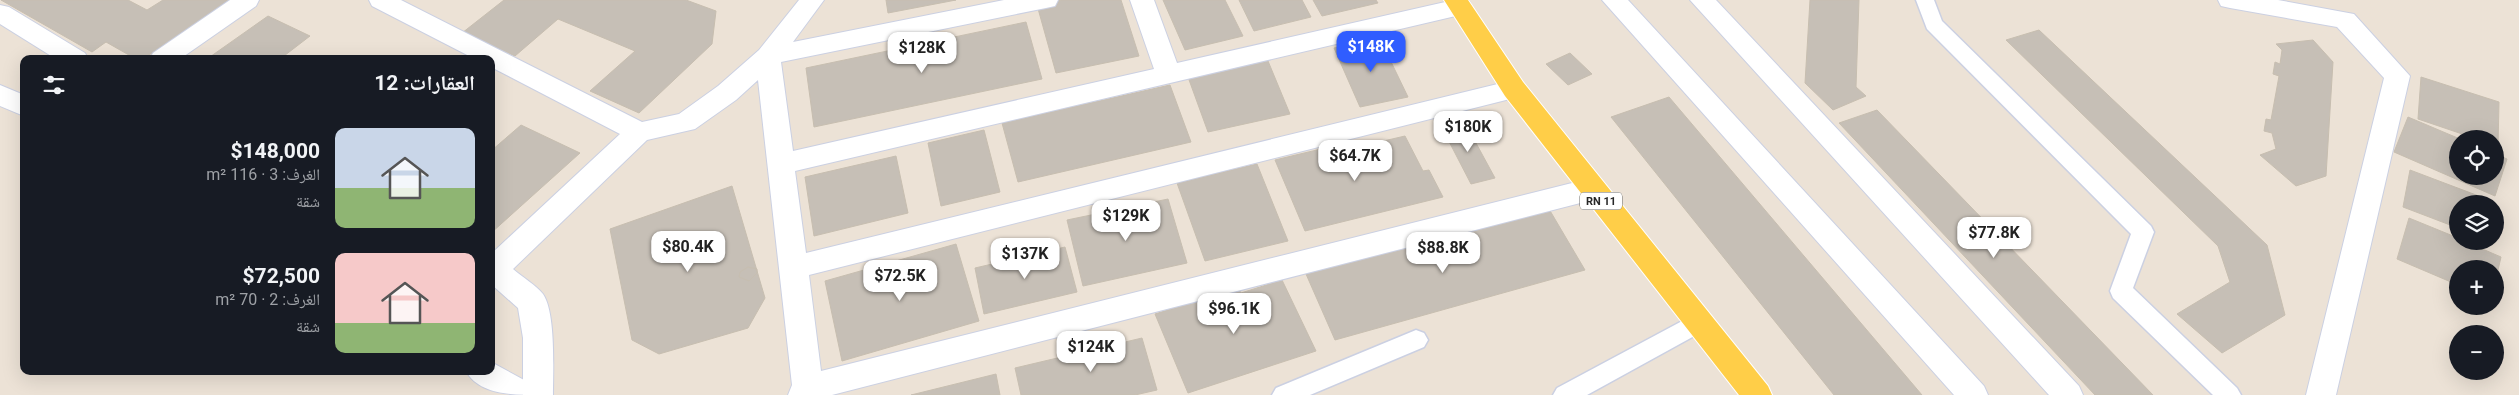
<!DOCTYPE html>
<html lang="ar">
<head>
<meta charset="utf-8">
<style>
	body { margin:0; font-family:Roboto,"Noto Naskh Arabic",sans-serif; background:#20242c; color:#f1f3f6; direction:rtl; height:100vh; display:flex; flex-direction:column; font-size:19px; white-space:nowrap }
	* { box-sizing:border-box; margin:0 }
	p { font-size:16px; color:#9ea1a6 }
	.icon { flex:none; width:28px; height:28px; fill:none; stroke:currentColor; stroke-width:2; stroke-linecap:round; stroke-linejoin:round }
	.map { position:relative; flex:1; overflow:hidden; direction:ltr }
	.panel { position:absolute; left:20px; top:55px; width:475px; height:320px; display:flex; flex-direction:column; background:#171b24; border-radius:10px; box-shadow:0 5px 20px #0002; direction:rtl }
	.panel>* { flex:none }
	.fabs { position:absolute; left:2449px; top:130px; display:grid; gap:10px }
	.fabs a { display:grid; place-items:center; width:55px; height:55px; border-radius:50%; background:#171b24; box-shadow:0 5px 20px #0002; font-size:25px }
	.price { position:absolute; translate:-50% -42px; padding:0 11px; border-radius:10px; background:#fff; color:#222; font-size:16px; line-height:32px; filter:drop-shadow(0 1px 2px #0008) }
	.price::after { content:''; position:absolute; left:50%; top:30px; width:15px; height:11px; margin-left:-8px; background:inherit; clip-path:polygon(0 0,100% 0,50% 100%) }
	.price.selected { background:#305dff; color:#fff }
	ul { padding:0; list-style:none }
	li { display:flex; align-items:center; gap:15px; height:125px; padding:0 20px }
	li span { display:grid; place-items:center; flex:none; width:140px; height:100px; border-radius:10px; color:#555 }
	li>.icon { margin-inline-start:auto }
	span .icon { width:60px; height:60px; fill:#fffc; stroke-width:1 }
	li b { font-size:21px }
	h2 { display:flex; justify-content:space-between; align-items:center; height:60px; padding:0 20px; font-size:21px }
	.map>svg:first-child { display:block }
	.building { fill:#c6bfb6; stroke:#c7beb0 }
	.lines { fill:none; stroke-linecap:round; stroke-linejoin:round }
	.service-casing { stroke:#cbd0e2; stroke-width:3 }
	.minor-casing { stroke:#cbd0e2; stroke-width:2 }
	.secondary-casing { stroke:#cbd0e2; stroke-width:2 }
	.primary-casing { stroke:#fff; stroke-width:2 }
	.service { fill:#fff; fill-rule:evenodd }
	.minor { fill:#fff; fill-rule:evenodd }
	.secondary { fill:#fff; fill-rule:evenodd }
	.primary { fill:#ffce48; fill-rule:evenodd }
	.labels { text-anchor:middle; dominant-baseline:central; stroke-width:4; stroke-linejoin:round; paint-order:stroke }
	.shield { fill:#fff; stroke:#686868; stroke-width:1 }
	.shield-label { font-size:11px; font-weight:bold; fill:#272727 }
</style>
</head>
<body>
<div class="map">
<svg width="2519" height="395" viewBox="0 0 2519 395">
	<rect width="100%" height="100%" fill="#ece2d6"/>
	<path class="building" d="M1 0H128L147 10 163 0H231L143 59H136L106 42 92 52Z
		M504 0H686L716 11 712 44 639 113 590 91 635 51 558 19 515 56 462 33Z
		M886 0H956L888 13Z
		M1061 0H1121L1139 56 1056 73 1037 5Z
		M1163 0H1225L1243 36 1185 50Z
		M1239 0H1302L1311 17 1254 31Z
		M1313 0H1376L1378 3 1322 16Z
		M1810 0H1859L1856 87 1866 96 1833 110 1805 83Z
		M268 16 310 36 280 59H207Z
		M1026 22 1042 79 814 127 806 68Z
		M2039 30 2267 245 2285 315 2222 353 2177 314 2230 282 2218 246 2006 40Z
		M1380 39 1408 97 1360 107 1334 48Z
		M2313 40 2333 62 2326 176 2296 186 2260 155 2276 149 2272 133 2264 131 2266 119 2271 120 2279 76 2273 74 2275 62 2280 64 2282 50 2276 44Z
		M1570 53 1592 74 1568 85 1546 64Z
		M1268 61 1290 114 1208 132 1188 77Z
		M2421 77 2499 102 2498 146 2495 145V139H2477L2418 119Z
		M1170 85 1191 142 1018 182 1002 123Z
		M1669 97 1922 395H1834L1611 117Z
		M1877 110 2153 395H2095L1839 123Z
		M2408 117 2460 139H2458V176H2495V154L2507 159 2495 196 2394 152Z
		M1464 121 1495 178 1471 184 1441 126Z
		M521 125 580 153 491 233V151Z
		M984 130 1000 192 941 206 928 143Z
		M1405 136 1423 171 1429 170 1443 197 1305 231 1275 160 1346 143 1349 149Z
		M896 156 908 213 814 236 805 177Z
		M1257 164 1288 241 1205 261 1177 183Z
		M2410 170 2492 201V204H2458V228L2403 207Z
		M732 186 765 298 748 328 659 354 632 340 610 229Z
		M1168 199 1187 263 1083 286 1067 220Z
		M1549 209 1585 270 1335 340 1306 274Z
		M2409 218 2458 238V241H2464L2501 257 2495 283V269H2458V285L2397 259Z
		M677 232 682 235 685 241 678 251 669 255 655 253 654 247 659 237 667 233Z
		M956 244 979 321 842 361 825 281Z
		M1065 247 1077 292 984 314 975 268Z
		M748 267 757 269V273L749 281 739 277 740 272Z
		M1282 280 1316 351 1188 393 1155 314 1238 288 1241 293Z
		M1142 338 1157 390 1135 395H1021L1015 368Z
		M996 374 1000 395H911Z"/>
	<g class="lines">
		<defs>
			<path id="service" d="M1916 0H1934L1942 21 2151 226 2154 232 2133 288 2237 388 2241 395H2213L2113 298 2110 291 2131 234 1927 29Z
				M1699 312 1707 315 1710 322 1707 329 1587 395H1553L1557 388Z
				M1416 330 1424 333 1428 340 1424 347 1310 395H1272L1276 388Z"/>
			<path id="minor" d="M230 0H259L256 6 180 59H150L153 53Z
				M369 0H401L642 122 679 114 718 86 759 50 799 0H824L793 42 1004 0H1058L1055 6 1046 8 781 62 793 151 1154 69 1130 0H1154L1177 63 1454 0 1469 1 1472 7 1469 13 1460 15 795 171 806 253 1514 80 1523 82 1527 89 1523 96 1514 98 809 275 821 371 1592 178 1602 182 1606 189 1602 196 1592 200 832 395H788L792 385 758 80 736 100 695 129 647 140 513 269C522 277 536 285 543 294 556 313 553 371 553 395H523V338L518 308 491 284V254L620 134 491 67V59H475L372 6Z
				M1602 0H1628L1984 386 1988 395H1954Z
				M1690 0H1716L2079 386 2083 395H2049Z
				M2218 0H2278L2354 14 2410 76 2336 395H2306L2384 78 2337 27 2230 8 2221 6Z
				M0 5 9 7 85 53 88 59H56L0 24Z"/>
			<path id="secondary" d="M0 85 24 95V116L0 106Z
				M491 362 535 386 539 395C513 395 479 395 466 371H491Z"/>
			<path id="primary" d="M1444 0H1468L1523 82 1768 386 1772 395H1739L1505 96Z"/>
		</defs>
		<use href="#service" class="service-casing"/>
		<use href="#minor" class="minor-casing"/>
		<use href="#secondary" class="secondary-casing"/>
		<use href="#primary" class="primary-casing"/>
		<use href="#service" class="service"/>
		<use href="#minor" class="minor"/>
		<use href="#secondary" class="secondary"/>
		<use href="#primary" class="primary"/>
	</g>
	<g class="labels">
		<rect class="shield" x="1580" y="192.5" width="42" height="17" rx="4"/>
		<g class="shield-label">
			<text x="1601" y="201">RN 11</text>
		</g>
	</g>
</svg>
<div class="fabs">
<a><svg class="icon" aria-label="locate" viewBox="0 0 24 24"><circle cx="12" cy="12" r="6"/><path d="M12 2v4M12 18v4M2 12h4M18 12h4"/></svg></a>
<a><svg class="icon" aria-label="layers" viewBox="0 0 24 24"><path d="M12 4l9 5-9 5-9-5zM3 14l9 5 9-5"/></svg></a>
<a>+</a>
<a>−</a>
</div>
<b class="price selected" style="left:1371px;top:73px">$148K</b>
<b class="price" style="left:922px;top:74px">$128K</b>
<b class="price" style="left:1468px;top:153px">$180K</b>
<b class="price" style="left:1355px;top:182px">$64.7K</b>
<b class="price" style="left:1126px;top:242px">$129K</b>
<b class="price" style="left:1994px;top:259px">$77.8K</b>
<b class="price" style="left:688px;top:273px">$80.4K</b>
<b class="price" style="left:1443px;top:274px">$88.8K</b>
<b class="price" style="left:1025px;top:280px">$137K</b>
<b class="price" style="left:900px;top:302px">$72.5K</b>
<b class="price" style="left:1234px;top:335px">$96.1K</b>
<b class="price" style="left:1091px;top:373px">$124K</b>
<section class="panel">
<h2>العقارات: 12<svg class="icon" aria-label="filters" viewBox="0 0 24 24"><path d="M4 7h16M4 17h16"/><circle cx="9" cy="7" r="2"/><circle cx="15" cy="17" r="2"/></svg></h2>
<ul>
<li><span style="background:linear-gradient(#c9d6e8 60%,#8fb573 0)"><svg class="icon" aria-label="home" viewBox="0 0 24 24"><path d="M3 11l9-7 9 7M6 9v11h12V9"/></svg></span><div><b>$148,000</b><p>الغرف: 3 · 116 m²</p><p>شقة</p></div></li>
<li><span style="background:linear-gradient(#f6c9c9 70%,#8fb573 0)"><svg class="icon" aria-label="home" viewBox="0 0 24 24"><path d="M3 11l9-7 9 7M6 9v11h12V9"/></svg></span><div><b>$72,500</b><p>الغرف: 2 · 70 m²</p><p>شقة</p></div></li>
</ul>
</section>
</div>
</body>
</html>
